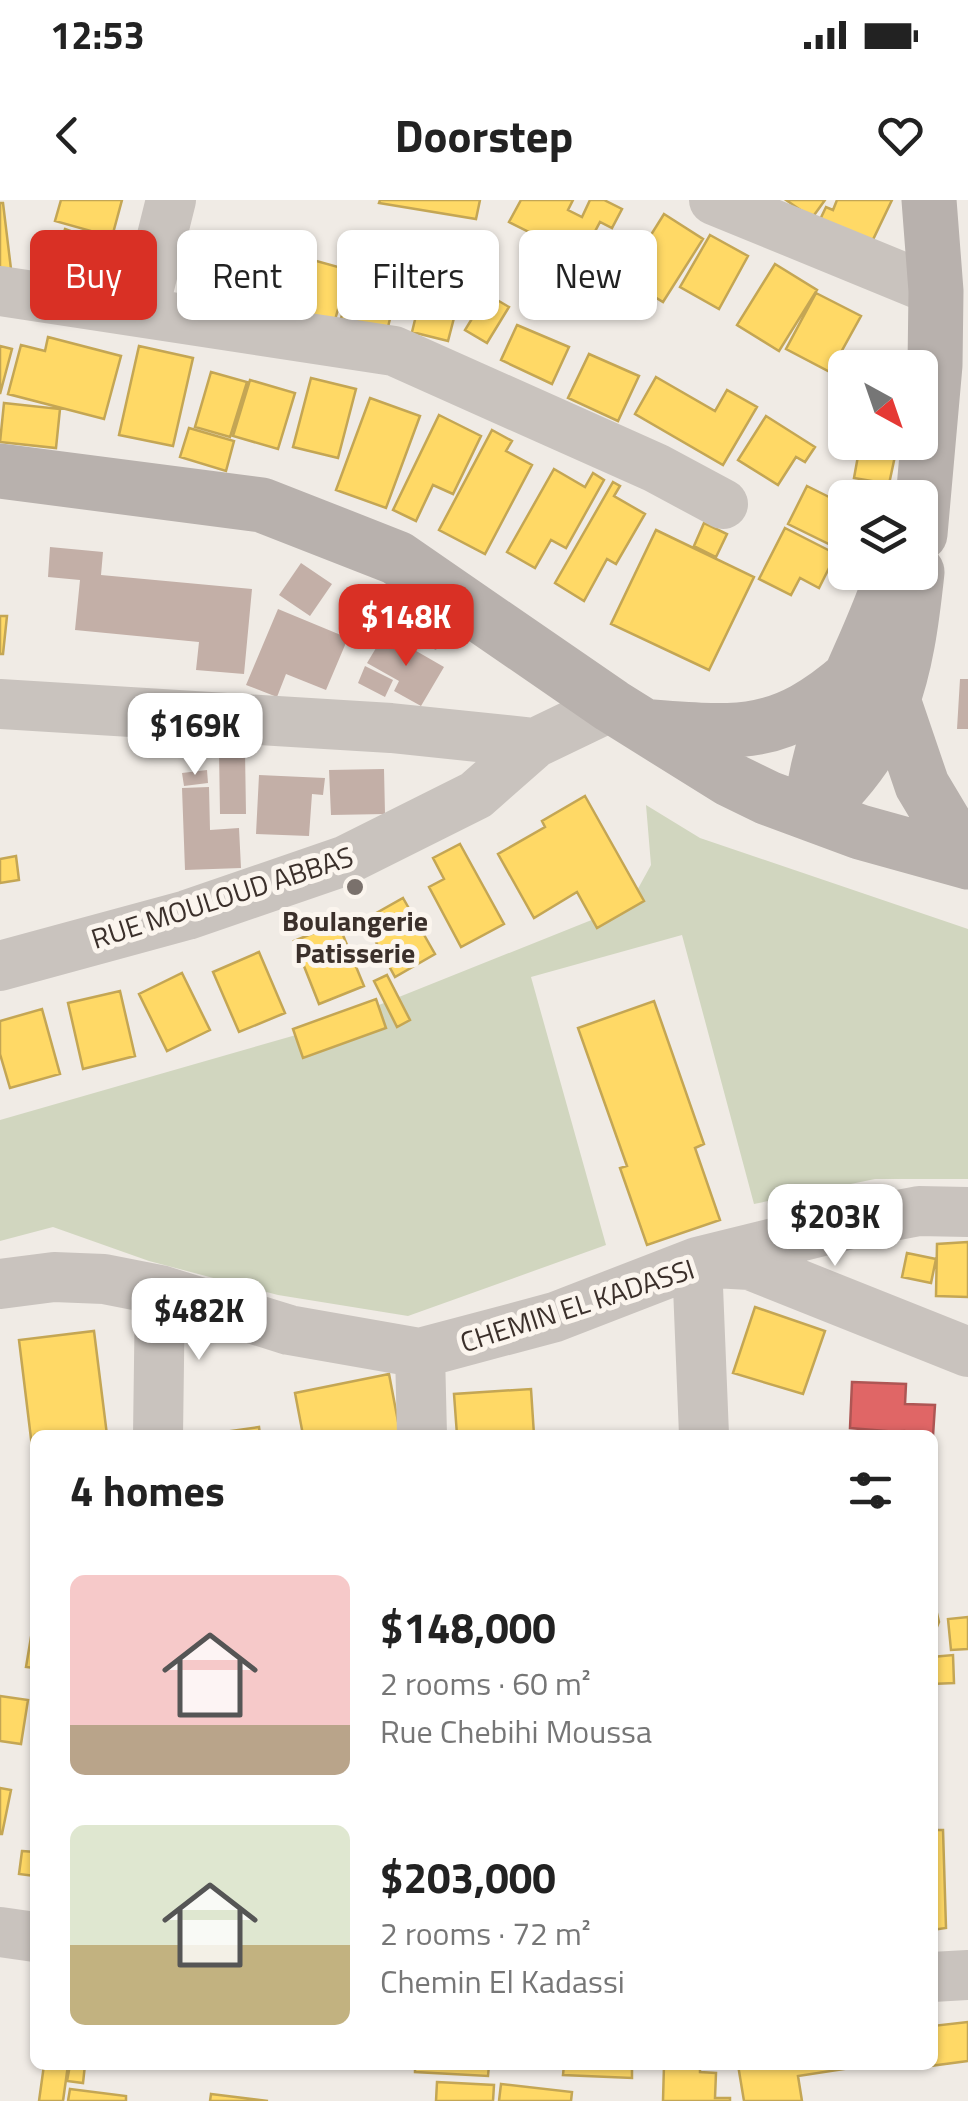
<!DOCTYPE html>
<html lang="en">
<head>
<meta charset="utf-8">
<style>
	body { margin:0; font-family:"Titillium Web",sans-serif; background:#f2f2f2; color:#222; height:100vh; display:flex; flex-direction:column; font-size:38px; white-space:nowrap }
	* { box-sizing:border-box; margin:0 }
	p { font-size:32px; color:#767676 }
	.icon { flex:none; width:55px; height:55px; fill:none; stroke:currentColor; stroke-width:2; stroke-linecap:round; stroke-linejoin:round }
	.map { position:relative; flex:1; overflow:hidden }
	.sheet { position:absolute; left:30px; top:1230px; width:908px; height:640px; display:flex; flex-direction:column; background:#fff; border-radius:15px; box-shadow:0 2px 8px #0004 }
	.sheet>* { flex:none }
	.guide { position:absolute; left:30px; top:30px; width:910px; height:90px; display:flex; gap:20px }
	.needle { width:65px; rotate:140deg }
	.fabs { position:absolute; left:828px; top:150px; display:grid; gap:20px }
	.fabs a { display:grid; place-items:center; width:110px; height:110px; border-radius:15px; background:#fff; box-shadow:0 2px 8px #0004; font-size:50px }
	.price { position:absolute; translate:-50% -85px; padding:0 22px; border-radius:20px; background:#fff; color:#222; font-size:32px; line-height:65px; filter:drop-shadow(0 2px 5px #0008) }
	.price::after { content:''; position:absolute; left:50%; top:60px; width:30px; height:22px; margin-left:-15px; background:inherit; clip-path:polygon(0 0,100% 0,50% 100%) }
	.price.selected { background:#d93025; color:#fff }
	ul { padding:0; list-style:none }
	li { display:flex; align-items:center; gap:30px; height:250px; padding:0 40px }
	li span { display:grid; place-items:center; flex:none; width:280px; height:200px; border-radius:15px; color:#555 }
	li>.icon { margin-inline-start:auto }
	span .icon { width:120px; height:120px; fill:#fffc; stroke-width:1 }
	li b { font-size:42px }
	h2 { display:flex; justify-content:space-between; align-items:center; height:120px; padding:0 40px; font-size:42px }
	.tag { padding:0 35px; border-radius:15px; background:#fff; box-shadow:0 2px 8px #0004; font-size:35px; line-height:90px }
	.tag.selected { background:#d93025; color:#fff }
	.status { display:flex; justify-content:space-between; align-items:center; height:70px; padding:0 50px; background:#fff; direction:ltr }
	.status svg { height:28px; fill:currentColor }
	header { display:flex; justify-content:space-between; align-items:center; height:130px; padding:0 40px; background:#fff; font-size:45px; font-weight:700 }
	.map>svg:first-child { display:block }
	.green { fill:#d1d6bf }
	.homes { fill:#ffd966; stroke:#c4a654; stroke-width:2.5 }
	.shops { fill:#e06666; stroke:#ae5654; stroke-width:2.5 }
	.building { fill:#c3afa7 }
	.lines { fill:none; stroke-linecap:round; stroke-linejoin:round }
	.minor { stroke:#c9c3be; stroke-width:50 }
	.major { stroke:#b8b1ad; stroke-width:55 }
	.poi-dot { fill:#7a716c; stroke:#fbf5ee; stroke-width:4 }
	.labels { text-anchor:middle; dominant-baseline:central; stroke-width:10; stroke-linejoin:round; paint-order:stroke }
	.street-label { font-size:28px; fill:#3b302b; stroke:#fbf5ee }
	.poi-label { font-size:28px; font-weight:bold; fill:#3b302b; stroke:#fbf5ee }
</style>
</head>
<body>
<div class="status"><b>12:53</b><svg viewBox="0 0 49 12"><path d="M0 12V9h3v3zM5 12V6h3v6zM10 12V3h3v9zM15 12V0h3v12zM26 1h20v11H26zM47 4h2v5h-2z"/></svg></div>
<header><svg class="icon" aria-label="back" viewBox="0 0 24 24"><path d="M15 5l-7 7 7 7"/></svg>Doorstep<svg class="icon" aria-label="heart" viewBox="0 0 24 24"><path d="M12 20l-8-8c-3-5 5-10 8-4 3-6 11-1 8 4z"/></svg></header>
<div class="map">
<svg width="968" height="1901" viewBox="0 0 968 1901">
	<rect width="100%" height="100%" fill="#f0ebe5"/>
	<path class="green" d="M646 605 700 638 968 729V979H875L754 1004 682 735 531 777 606 1045 408 1116 278 1095 149 1061 53 1027 0 1041V920L324 827 629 705 651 665Z"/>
	<path class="homes" d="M61 0H122L112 37 55 21Z
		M380 0H480L476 19 379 3Z
		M521 0H573L568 10 582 17 590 0H604L622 9 612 28 600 22 581 58 509 22Z
		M786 0H825L812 18Z
		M837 0H892L868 50 817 26 826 7 833 10Z
		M0 3H3L11 69 0 70Z
		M664 14 703 39 663 102 624 78Z
		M65 29 122 50 106 94 49 74Z
		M357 35 407 50 386 135 340 122 353 77 363 80 368 62 351 56Z
		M710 35 748 56 719 109 680 87Z
		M243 44 284 51 275 101 234 94Z
		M223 45 239 52 220 100 204 94Z
		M295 55 349 70 333 127 279 112Z
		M775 64 817 90 779 151 737 125Z
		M424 83 461 91 448 141 412 132Z
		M816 93 861 116 830 172 786 149Z
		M487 94 509 107 487 143 465 130Z
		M517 125 569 147 552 184 501 160Z
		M48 137 121 156 104 219 8 194 21 145 45 151Z
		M0 146 12 149 0 194Z
		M139 146 193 158 173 246 119 235Z
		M589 154 639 176 618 221 568 198Z
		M211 172 247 182 230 237 195 227Z
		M656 177 715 211 727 190 757 207 723 265 635 214Z
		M311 178 356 189 338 258 293 247Z
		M250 180 295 193 278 249 233 236Z
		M370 198 420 216 386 308 336 290Z
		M4 203 60 209 56 248 0 242Z
		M439 215 481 236 453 294 433 285 416 321 393 310Z
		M766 216 815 247 805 262 796 257 778 285 738 260Z
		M189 228 234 241 226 271 180 257Z
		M492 230 512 241 506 251 532 265 485 354 439 330Z
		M847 242H898L889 284 854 278 858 256 845 254Z
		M554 269 585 287 593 273 604 280 566 348 551 340 535 368 507 352Z
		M613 282 620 286 614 296 645 314 616 364 607 359 584 401 555 383Z
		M807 286 845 305V332L837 348 788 324Z
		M704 323 727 334 716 357 694 346Z
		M785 328 836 354 819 388 800 378 791 395 759 379Z
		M656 330 754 377 709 470 611 424Z
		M0 416H7L3 454H0Z
		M585 596 644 701 597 728 577 692 534 718 498 654 545 627 542 621Z
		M460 644 504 724 461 747 429 687 444 679 433 658Z
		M16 656 19 680 0 683V659Z
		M403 698 435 754 395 777 364 720Z
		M338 723 364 786 319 804 294 741Z
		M259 752 285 813 239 832 213 772Z
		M182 773 210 830 167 851 139 794Z
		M387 775 410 820 397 827 374 781Z
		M120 791 135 856 83 869 68 803Z
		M376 799 386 828 303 858 293 829Z
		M654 801 704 944 695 948 720 1020 647 1045 620 968 627 966 578 828Z
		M42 809 60 874 10 888 0 854V821Z
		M968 1042V1097L936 1096 937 1044Z
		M907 1053 936 1059 931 1083 902 1077Z
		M755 1107 825 1131 803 1194 733 1173Z
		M94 1131 107 1235H35L33 1255 19 1140Z
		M389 1174 400 1232 384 1235H303L295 1193Z
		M531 1189 534 1235H457L454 1194Z
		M259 1227 260 1235H218L217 1233Z
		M932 1392 939 1422 932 1439Z
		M968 1417V1449L951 1450 948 1419Z
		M32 1431H35V1468L26 1467Z
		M953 1455 954 1483 932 1484V1457Z
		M0 1496 28 1500 21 1544 0 1541Z
		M0 1588 11 1590 2 1634H0Z
		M932 1630H943L946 1728 932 1730Z
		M22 1651 35 1652V1676L19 1674Z
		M968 1822V1861L930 1866 932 1826Z
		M44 1865H68L63 1901H39Z
		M70 1865H85L83 1883 67 1881Z
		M415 1865H489L488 1876 415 1872Z
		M564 1865H632V1878L563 1875Z
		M664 1865H700V1872L716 1873 715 1898H730V1901H663Z
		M738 1865H870L798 1876 802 1901H744Z
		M437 1882 494 1885 493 1901H436Z
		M501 1884 572 1892 571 1901H499Z
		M70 1889 126 1896V1901H68Z
		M211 1894 268 1901H210Z"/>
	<path class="shops" d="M852 1182 906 1184 905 1204 935 1205 932 1251V1235L850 1228Z
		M904 1231V1235H841V1234Z"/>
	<path class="building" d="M50 347 103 352 101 375 252 389 244 474 196 470 199 442 75 430 80 380 48 377Z
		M301 363 332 384 310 416 279 395Z
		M278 409 348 438 326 490 286 474 277 497 246 485Z
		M391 409 444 433 436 450 383 426Z
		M385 433 444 467 421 506 394 491 399 481 367 463Z
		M365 466 393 480 385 497 358 483Z
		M960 479H968V529H957Z
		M219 551H245L246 614H220Z
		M384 569 385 614 331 615 329 570Z
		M207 570 208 583 184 586 182 573Z
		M259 575 325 578 323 595 312 594 309 636 256 634Z
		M209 587 210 630 239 628 241 668 185 670 182 588Z"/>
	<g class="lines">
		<path class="minor" d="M714 0 936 91
			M0 91 394 151 656 268 723 304
			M143 112 171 0
			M0 504 391 528 535 543 612 506
			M0 766 187 715 344 661 476 595 535 543
			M0 1084 54 1077 104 1079 160 1090 289 1130 420 1153 555 1117 697 1062 750 1065 968 1152
			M420 1153 422 1235
			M158 1235 160 1090
			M704 1235 697 1062 851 1024 919 1011 968 1012
			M0 1732 35 1737
			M932 1777 968 1775"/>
		<path class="major" d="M0 271 262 305 397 358 612 506 729 579 768 598 860 632 968 662
			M920 334 935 165 936 91 929 0
			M893 500 922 585 968 662
			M652 527C741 534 782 537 853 475
			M812 614C893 544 906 475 917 372
			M812 614C815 529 868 453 893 372"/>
	</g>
	<circle class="poi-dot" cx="355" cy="687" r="10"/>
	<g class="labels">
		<g class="street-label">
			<text transform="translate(222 697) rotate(-18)">RUE MOULOUD ABBAS</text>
			<text transform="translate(577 1105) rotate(-18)">CHEMIN EL KADASSI</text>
		</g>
		<g class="poi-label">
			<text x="355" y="720">Boulangerie<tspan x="355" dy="32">Patisserie</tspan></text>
		</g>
	</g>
</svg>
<div class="fabs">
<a><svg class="needle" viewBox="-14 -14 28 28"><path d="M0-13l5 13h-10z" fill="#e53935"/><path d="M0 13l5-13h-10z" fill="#767676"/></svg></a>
<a><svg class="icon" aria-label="layers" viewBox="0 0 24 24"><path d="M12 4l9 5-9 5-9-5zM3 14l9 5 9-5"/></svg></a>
</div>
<b class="price selected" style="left:406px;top:469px">$148K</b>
<b class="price" style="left:195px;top:578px">$169K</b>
<b class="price" style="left:835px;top:1069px">$203K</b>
<b class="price" style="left:199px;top:1163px">$482K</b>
<div class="guide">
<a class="tag selected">Buy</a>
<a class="tag">Rent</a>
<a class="tag">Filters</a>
<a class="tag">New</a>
</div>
<section class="sheet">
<h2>4 homes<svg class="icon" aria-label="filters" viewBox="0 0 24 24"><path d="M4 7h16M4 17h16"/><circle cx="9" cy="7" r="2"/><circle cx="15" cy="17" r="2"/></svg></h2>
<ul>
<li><span style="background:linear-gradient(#f6c9c9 75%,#b9a48a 0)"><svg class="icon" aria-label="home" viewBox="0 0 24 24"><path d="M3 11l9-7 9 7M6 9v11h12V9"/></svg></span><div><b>$148,000</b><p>2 rooms · 60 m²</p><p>Rue Chebihi Moussa</p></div></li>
<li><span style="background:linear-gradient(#dfe7d0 60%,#c2b280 0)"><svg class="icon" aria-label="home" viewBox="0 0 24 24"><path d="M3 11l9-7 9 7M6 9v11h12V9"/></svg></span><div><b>$203,000</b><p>2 rooms · 72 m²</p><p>Chemin El Kadassi</p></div></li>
</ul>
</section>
</div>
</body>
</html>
